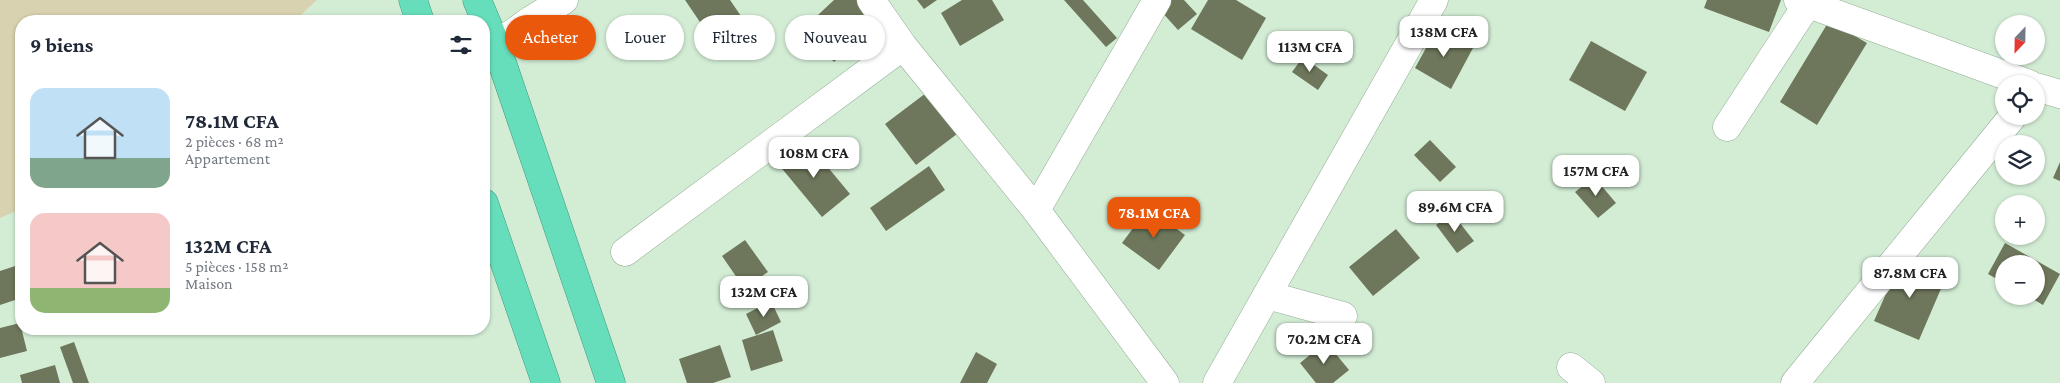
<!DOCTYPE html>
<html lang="fr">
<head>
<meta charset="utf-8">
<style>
	body { margin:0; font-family:"Crimson Pro",serif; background:#f6f6f7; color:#1f2937; height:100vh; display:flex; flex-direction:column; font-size:19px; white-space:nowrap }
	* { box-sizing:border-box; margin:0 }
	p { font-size:16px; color:#747a83 }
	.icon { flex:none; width:28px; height:28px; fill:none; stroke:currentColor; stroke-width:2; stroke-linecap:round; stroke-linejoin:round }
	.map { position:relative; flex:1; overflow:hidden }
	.panel { position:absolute; left:15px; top:15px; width:475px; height:320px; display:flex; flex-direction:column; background:#fff; border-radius:20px; box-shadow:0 1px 4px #0004 }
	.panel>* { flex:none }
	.top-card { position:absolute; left:505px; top:15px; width:475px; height:45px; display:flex; gap:10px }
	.needle { width:32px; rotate:202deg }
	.tools { position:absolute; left:1995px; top:15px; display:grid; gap:10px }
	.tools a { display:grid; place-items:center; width:50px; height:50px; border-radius:50%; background:#fff; box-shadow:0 1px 4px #0004; font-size:25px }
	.price { position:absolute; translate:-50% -42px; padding:0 11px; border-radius:10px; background:#fff; color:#222; font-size:16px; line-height:32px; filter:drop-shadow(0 1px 2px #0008) }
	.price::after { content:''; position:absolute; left:50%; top:30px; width:15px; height:11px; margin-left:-8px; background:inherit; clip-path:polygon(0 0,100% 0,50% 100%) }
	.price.on { background:#ea580c; color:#fff }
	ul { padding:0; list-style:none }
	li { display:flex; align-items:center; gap:15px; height:125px; padding:0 15px }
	li span { display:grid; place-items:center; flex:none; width:140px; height:100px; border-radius:15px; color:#555 }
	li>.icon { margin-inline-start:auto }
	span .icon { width:60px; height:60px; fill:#fffc; stroke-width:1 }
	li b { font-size:21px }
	h2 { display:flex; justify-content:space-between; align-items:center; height:60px; padding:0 15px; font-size:21px }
	.tag { padding:0 18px; border-radius:22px; background:#fff; box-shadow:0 1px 4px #0004; font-size:18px; line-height:45px }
	.tag.on { background:#ea580c; color:#fff }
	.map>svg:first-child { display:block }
	.green { fill:#d9d2b0 }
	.building { fill:#6e775b }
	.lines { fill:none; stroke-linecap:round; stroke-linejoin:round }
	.street-casing { stroke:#94ac95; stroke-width:29 }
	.highway-casing { stroke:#46987f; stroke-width:29 }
	.street { stroke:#fff; stroke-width:28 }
	.highway { stroke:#66debc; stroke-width:28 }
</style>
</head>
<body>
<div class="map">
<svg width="2060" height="383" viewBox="0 0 2060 383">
	<rect width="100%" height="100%" fill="#d3edd5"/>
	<path class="green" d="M0 0H317L294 21H21V209L0 218Z"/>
	<path class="building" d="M685 0H730L752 32 721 53Z
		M834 0H872L886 14 834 62 803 29Z
		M917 0H937L924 9Z
		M962 0H992L1004 20 960 46 941 13Z
		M1064 0H1083L1117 38 1106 47Z
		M1171 0H1184L1197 14 1178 30 1160 10Z
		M1208 0H1236L1266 18 1242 60 1191 29Z
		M1707 0H1781L1769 32 1704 8Z
		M1829 21 1867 43 1817 125 1780 102Z
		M1437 28 1473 48 1451 89 1415 68Z
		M1591 41 1647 72 1625 111 1569 80Z
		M1303 57 1328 75 1318 90 1292 72Z
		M926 93 957 134 916 165 885 124Z
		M1430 140 1456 167 1440 182 1414 155Z
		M807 142 850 194 822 217 779 165Z
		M2060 162V181L2053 178Z
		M929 166 945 190 886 231 870 208Z
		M1594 177 1616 203 1598 218 1575 192Z
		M1148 208 1185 235 1159 270 1122 243Z
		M1452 213 1474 241 1457 253 1436 225Z
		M1396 229 1420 258 1373 296 1349 267Z
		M745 240 768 272 744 288 722 256Z
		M2005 243 2060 274 2043 305 2028 296H2036V264H2004V283L1988 274Z
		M1902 257 1946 277 1919 340 1874 321Z
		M21 264V298L0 305V271Z
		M771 301 781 322 756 335 746 314Z
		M20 323 27 351 0 358V328Z
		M773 330 783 361 751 371 742 340Z
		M74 342 89 383H73L60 347Z
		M1326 342 1349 370 1333 383H1316L1300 363Z
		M720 345 731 377 713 383H687L679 359Z
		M976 352 997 364 987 383H960Z
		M55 365 60 383H22L20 375Z"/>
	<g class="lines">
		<defs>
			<path id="street" d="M871 0 903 46 1036 210 1165 383
				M1798 0 2029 84
				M496 45 531 20 564 0
				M2036 87 2060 94
				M1727 127 1810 0
				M1036 210 1157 0
				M625 252 903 46
				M1267 295 1343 316
				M1571 367 1591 383
				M1217 383 1434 0
				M1795 383 2013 116"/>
			<path id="highway" d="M413 0 420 21
				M477 0 496 45 611 383
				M484 203 546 383"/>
		</defs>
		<use href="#street" class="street-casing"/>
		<use href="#highway" class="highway-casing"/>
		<use href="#street" class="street"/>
		<use href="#highway" class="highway"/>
	</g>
</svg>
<div class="tools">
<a><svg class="needle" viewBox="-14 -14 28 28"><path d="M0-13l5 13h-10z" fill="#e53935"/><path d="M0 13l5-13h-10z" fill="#747a83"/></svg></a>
<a><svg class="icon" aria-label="locate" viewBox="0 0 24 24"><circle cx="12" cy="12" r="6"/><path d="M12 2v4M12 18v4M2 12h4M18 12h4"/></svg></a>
<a><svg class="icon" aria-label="layers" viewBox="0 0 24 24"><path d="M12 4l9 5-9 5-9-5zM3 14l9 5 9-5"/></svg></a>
<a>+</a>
<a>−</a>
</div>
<b class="price" style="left:1444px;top:58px">138M CFA</b>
<b class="price" style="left:1310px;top:73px">113M CFA</b>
<b class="price" style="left:814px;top:179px">108M CFA</b>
<b class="price" style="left:1596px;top:197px">157M CFA</b>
<b class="price" style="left:1455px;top:233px">89.6M CFA</b>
<b class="price on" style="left:1154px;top:239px">78.1M CFA</b>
<b class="price" style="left:1910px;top:299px">87.8M CFA</b>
<b class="price" style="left:764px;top:318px">132M CFA</b>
<b class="price" style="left:1324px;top:365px">70.2M CFA</b>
<div class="top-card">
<a class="tag on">Acheter</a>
<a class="tag">Louer</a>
<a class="tag">Filtres</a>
<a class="tag">Nouveau</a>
</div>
<section class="panel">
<h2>9 biens<svg class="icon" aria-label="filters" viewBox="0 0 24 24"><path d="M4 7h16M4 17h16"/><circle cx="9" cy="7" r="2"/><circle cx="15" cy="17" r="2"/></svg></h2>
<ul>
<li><span style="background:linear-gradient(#bfe0f5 70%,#7fa58c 0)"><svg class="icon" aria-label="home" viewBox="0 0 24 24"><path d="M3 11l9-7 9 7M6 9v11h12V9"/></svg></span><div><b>78.1M CFA</b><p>2 pièces · 68 m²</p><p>Appartement</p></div></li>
<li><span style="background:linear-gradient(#f6c9c9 75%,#8fb573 0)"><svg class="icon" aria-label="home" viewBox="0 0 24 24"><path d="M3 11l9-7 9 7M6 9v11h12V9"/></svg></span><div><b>132M CFA</b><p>5 pièces · 158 m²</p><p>Maison</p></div></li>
</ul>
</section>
</div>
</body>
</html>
